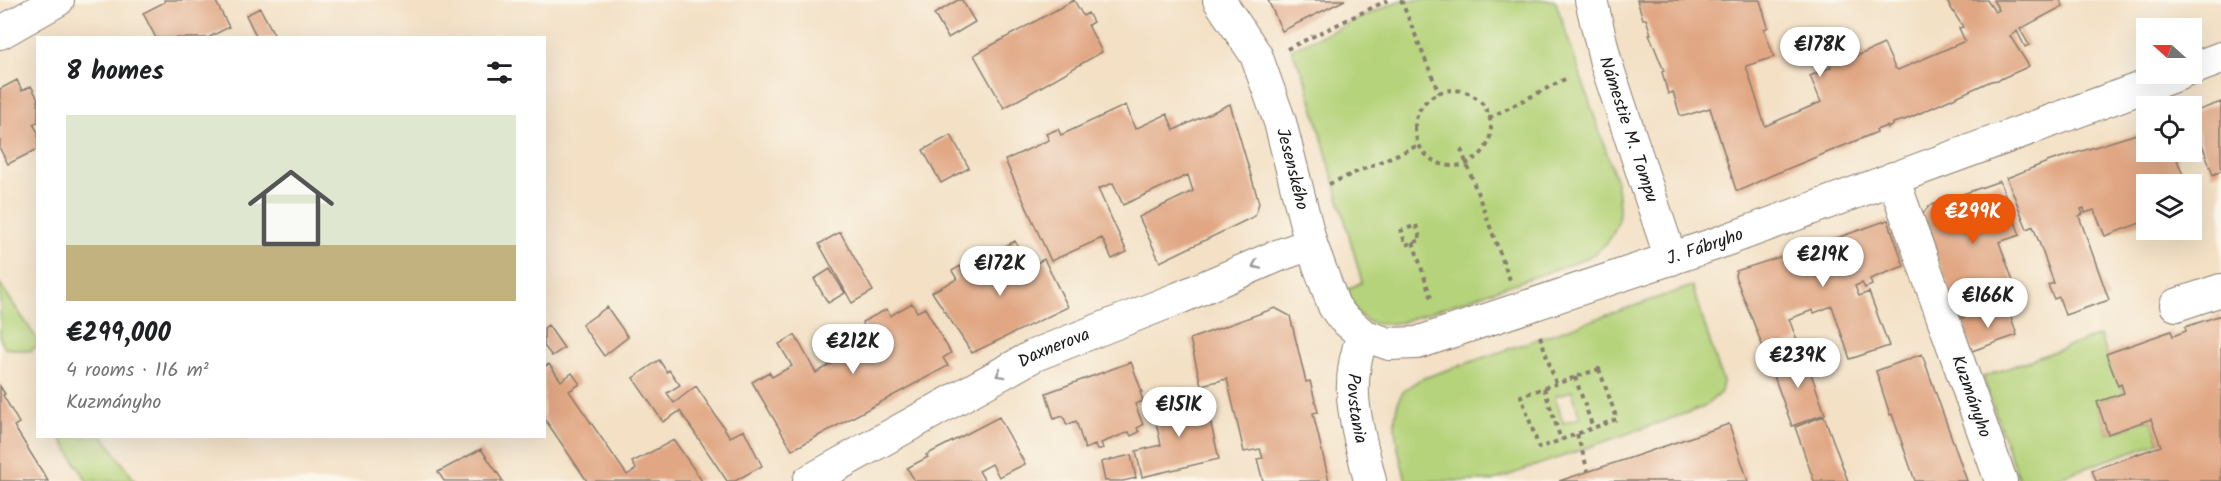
<!DOCTYPE html>
<html lang="en">
<head>
<meta charset="utf-8">
<style>
	body { margin:0; font-family:Kalam,sans-serif; background:#f6f6f6; color:#202124; height:100vh; display:flex; flex-direction:column; font-size:22px; white-space:nowrap }
	* { box-sizing:border-box; margin:0 }
	p { font-size:20px; color:#757577 }
	.icon { flex:none; width:33px; height:33px; fill:none; stroke:currentColor; stroke-width:2; stroke-linecap:round; stroke-linejoin:round }
	.map { position:relative; flex:1; overflow:hidden }
	.details { position:absolute; left:36px; top:36px; width:510px; height:402px; display:flex; flex-direction:column; background:#fff; border-radius:0px; box-shadow:0 6px 24px #0002 }
	.details>* { flex:none }
	.needle { width:39px; rotate:291deg }
	.controls { position:absolute; left:2136px; top:18px; display:grid; gap:12px }
	.controls a { display:grid; place-items:center; width:66px; height:66px; border-radius:0px; background:#fff; box-shadow:0 6px 24px #0002; font-size:30px }
	.price { position:absolute; translate:-50% -51px; padding:0 14px; border-radius:21px; background:#fff; color:#222; font-size:20px; line-height:39px; filter:drop-shadow(0 2px 3px #0008) }
	.price::after { content:''; position:absolute; left:50%; top:36px; width:18px; height:14px; margin-left:-9px; background:inherit; clip-path:polygon(0 0,100% 0,50% 100%) }
	.price.current { background:#ea580c; color:#fff }
	ul { padding:0; list-style:none }
	li { display:grid; align-content:center; gap:12px; height:318px; padding:0 30px }
	li span { display:grid; place-items:center; height:186px; border-radius:0px; color:#555 }
	li>.icon { margin-inline-start:auto }
	span .icon { width:108px; height:108px; fill:#fffc; stroke-width:1 }
	li b { font-size:26px }
	h2 { display:flex; justify-content:space-between; align-items:center; height:72px; padding:0 30px; font-size:26px }
	.map>svg:first-child { display:block }
	.grass { fill:#b5d37a; stroke:#68784b; stroke-width:1.5; fill-rule:evenodd }
	.building { fill:#e1a784 }
	.lines { fill:none; stroke-linecap:round; stroke-linejoin:round }
	.minor-casing { stroke:#887e70; stroke-width:34 }
	.path { stroke:#887e70; stroke-width:4; stroke-dasharray:4.5 4.5; stroke-linecap:butt }
	.minor { stroke:#fff; stroke-width:32 }
	.oneway { stroke:#999 }
	.labels { text-anchor:middle; dominant-baseline:central; stroke-width:5; stroke-linejoin:round; paint-order:stroke }
	.street-label { font-size:18px; fill:#1c1c1c; stroke:#fbf7ec }
</style>
</head>
<body>
<div class="map">
<svg width="2221" height="481" viewBox="0 0 2221 481">
	<rect width="100%" height="100%" fill="#fbf7ec"/>
	<filter id="ink" filterUnits="userSpaceOnUse"><feTurbulence type="fractalNoise" baseFrequency=".0167" numOctaves="2"/><feDisplacementMap in="SourceGraphic" scale="12" xChannelSelector="R" yChannelSelector="G"/><feConvolveMatrix kernelMatrix="1 2 1 2 8 2 1 2 1" color-interpolation-filters="sRGB"/></filter>
	<filter id="wash" filterUnits="userSpaceOnUse"><feTurbulence type="fractalNoise" baseFrequency=".008" numOctaves="4" result="noise"/><feDisplacementMap in="SourceGraphic" scale="24" xChannelSelector="R" yChannelSelector="G"/><feGaussianBlur stdDeviation="1.35" result="paint"/><feColorMatrix in="noise" values="0 0 0 0 0 0 0 0 0 0 0 0 0 0 0 0 0 1.4 0 .05"/><feComposite in="paint" operator="in"/></filter>
	<g filter="url(#wash)">
		<rect width="100%" height="100%" fill="#f3e0c5"/>
		<path class="grass" d="M1401 0H1555L1615 177C1623 216 1622 240 1583 260L1402 322C1368 328 1359 322 1346 290L1362 282 1306 81 1291 49Z
			M0 284 37 339V346L30 351 5 348 0 339Z
			M1692 286 1723 382 1721 392 1704 407 1492 481H1406C1400 455 1389 426 1399 400 1402 389 1414 383 1424 378ZM1572 391 1580 418 1563 423 1555 396Z
			M2100 335 2118 385 2121 384 2124 393 2097 402 2108 434 2151 419 2159 442 2048 481H2019L1983 377Z
			M60 437H104L135 481H87Z"/>
		<g id="blocks">
			<path class="building" d="M164 0H215L229 27 208 38H156L143 13 165 2Z
				M958 0H962L975 22 948 38 934 14Z
				M1074 0 1083 16 1088 13 1093 22 1088 25 1102 52 1004 108 974 55Z
				M1268 0H1345L1282 31Z
				M1637 0H1760L1768 27 1764 29 1774 57 1746 66 1765 126 1821 102 1810 76 1831 67 1829 63 1846 56 1848 60 1884 44 1895 68 1898 70 1965 41 1959 28 1963 27 1946 0H1987L1995 12 1999 10 1993 0H2060L2063 6 2020 29 2029 45 2025 47 2017 31 2010 36 2029 66 2023 69 1998 80 1991 81 1907 119 1893 123V125L1888 128 1887 126 1876 130 1877 132 1770 176 1741 190H1736L1710 108 1684 116 1680 115 1673 92 1668 94 1662 72 1664 71 1649 34H1651L1646 19H1643Z
				M260 8 276 38H257L246 15Z
				M17 80 22 91 31 86 38 99V122L33 124 38 132V149L8 164 0 149V89Z
				M2221 102V171L2213 175 2193 119 2196 111Z
				M1230 104 1259 203 1255 216 1160 262 1139 217 1193 191 1188 175 1123 205 1113 183 1098 189 1127 252 1112 259 1102 238 1051 261 1005 160 1049 140 1046 134 1058 129 1061 135 1126 105 1135 129 1167 114 1174 130Z
				M2146 131V152H2174L2183 175 2162 180 2164 184H2146V221L2105 236 2094 210 2085 213 2084 208 2081 209 2083 214 2079 216 2109 300 2065 315 2059 297 2054 299 2048 285 2054 283 2033 226 2027 229 2007 178 2050 161Z
				M951 135 969 168 941 183 923 150Z
				M2000 181 2020 235 1999 242 2017 292 1958 313 1928 233 1923 216 1924 212 1929 206Z
				M1888 220 1904 266 1870 279 1872 285 1865 288 1862 283 1855 286 1859 296 1869 292 1889 346 1850 359 1832 306 1814 313 1813 310 1789 319 1797 340 1765 352 1735 276 1736 271 1811 247Z
				M840 232 873 291 852 303 819 244Z
				M1015 241 1029 267 1044 259 1068 307 972 353 932 292 957 279 952 271 960 266 964 275 978 268 973 259 980 256 981 258Z
				M830 269 845 293 828 303 814 279Z
				M912 303 917 312 925 308 951 353 943 358 948 366 792 450 752 382 769 372 772 377 792 366 779 344 795 335 816 373 872 341 862 322 887 309 890 316Z
				M607 307 628 337 604 356 582 325Z
				M1275 308 1290 316 1306 382 1310 381 1318 412 1313 413 1329 481H1263L1257 459 1263 458 1260 449 1244 452 1227 379 1201 385 1190 339Z
				M1991 308 1994 317 2009 311 2017 335 1972 351 1960 319Z
				M2221 315V481H2096L2092 470 2161 446 2151 419 2108 434 2097 402 2124 393 2121 384 2118 386 2106 354 2171 331 2173 336 2186 331 2185 327Z
				M548 325 564 348 552 356 544 346V328Z
				M1804 353 1825 414 1792 426 1770 365Z
				M1922 354 1967 481H1915L1892 414 1890 415 1876 371Z
				M659 360 667 372 669 370 680 385 667 393 674 403 696 386 730 437 744 430 762 466 735 481H727L680 411 663 422 633 378Z
				M1131 362 1142 392H1140L1143 401 1135 404 1143 425 1137 428 1139 432 1131 436 1129 432 1101 443 1103 448 1097 450 1095 445 1085 449 1076 421 1067 425 1063 416 1054 419 1046 393Z
				M549 364 561 381 572 373 580 384 569 391 627 475 636 469 632 462 674 440 702 481H587L544 418V367Z
				M0 386 5 394 3 395 19 423 14 426 48 481H0Z
				M1189 393 1193 414 1208 411 1219 459 1142 477 1136 451 1161 445 1152 404Z
				M1824 416 1845 473 1848 481H1814L1795 427Z
				M999 417 1025 464 999 477 992 464 979 471 985 481H915L907 468 928 457 926 455Z
				M1729 424 1748 481H1559L1633 457Z
				M481 449 503 481H444L438 472Z
				M1131 455 1136 478 1123 481H1105L1101 462Z"/>
		</g>
	</g>
	<g filter="url(#ink)">
		<use href="#blocks" fill-opacity="0" stroke="#887e70" stroke-width="1.5"/>
		<g class="lines">
			<defs>
				<g id="minor">
					<path id="s1" d="M1219 0 1256 55 1280 122 1311 244 1334 306 1342 317 1363 335 1389 344 1417 343 1715 244 2179 74"/>
					<path id="s2" d="M1591 0 1606 63 1671 259"/>
					<path d="M0 33 58 0"/>
					<path d="M2192 69 2221 58"/>
					<path id="s3" d="M1893 178 2001 481"/>
					<path d="M2176 305 2221 290"/>
					<path id="s4" d="M1363 335C1342 390 1358 427 1370 481"/>
					<path id="s5" d="M809 481 1035 355 1179 298 1277 256 1311 244"/>
				</g>
			</defs>
			<use href="#minor" class="minor-casing"/>
			<path class="path" d="M1401 0 1439 93
				M1287 49 1388 0
				M1415 128a38 38 0 1 1 76 0a38 38 0 1 1-76 0Z
				M1489 118 1567 78
				M1461 149 1510 280
				M1329 184 1419 145
				M1416 225 1421 240 1406 245 1401 231Z
				M1413 242 1431 298
				M1540 336 1556 384
				M1599 369 1617 419 1539 448 1521 396Z
				M1575 377 1593 428
				M1544 388 1561 440
				M1577 434 1588 471"/>
			<use href="#minor" class="minor"/>
		</g>
		<defs><path id="oneway-chevron" d="M-2-3.5L2.5 0L-2 3.5" fill="none" stroke-width="1.6" stroke-linecap="round" stroke-linejoin="round" transform="scale(1.5)"/></defs>
		<g class="oneway">
			<use href="#oneway-chevron" transform="translate(1256 265) rotate(157)"/>
			<use href="#oneway-chevron" transform="translate(1000 374) rotate(151)"/>
		</g>
	</g>
	<g class="labels">
		<g class="street-label">
			<text stroke="none"><textPath href="#s2" startOffset="135">Námestie M. Tompu</textPath></text>
			<text stroke="none"><textPath href="#s1" startOffset="186">Jesenského</textPath></text>
			<text stroke="none"><textPath href="#s1" startOffset="730">J. Fábryho</textPath></text>
			<text stroke="none"><textPath href="#s5" startOffset="279">Daxnerova</textPath></text>
			<text stroke="none"><textPath href="#s3" startOffset="232">Kuzmányho</textPath></text>
			<text stroke="none"><textPath href="#s4" startOffset="75">Povstania</textPath></text>
		</g>
	</g>
</svg>
<div class="controls">
<a><svg class="needle" viewBox="-14 -14 28 28"><path d="M0-13l5 13h-10z" fill="#e53935"/><path d="M0 13l5-13h-10z" fill="#757577"/></svg></a>
<a><svg class="icon" aria-label="locate" viewBox="0 0 24 24"><circle cx="12" cy="12" r="6"/><path d="M12 2v4M12 18v4M2 12h4M18 12h4"/></svg></a>
<a><svg class="icon" aria-label="layers" viewBox="0 0 24 24"><path d="M12 4l9 5-9 5-9-5zM3 14l9 5 9-5"/></svg></a>
</div>
<b class="price" style="left:1820px;top:78px">€178K</b>
<b class="price current" style="left:1973px;top:245px">€299K</b>
<b class="price" style="left:1823px;top:288px">€219K</b>
<b class="price" style="left:1000px;top:297px">€172K</b>
<b class="price" style="left:1988px;top:329px">€166K</b>
<b class="price" style="left:853px;top:375px">€212K</b>
<b class="price" style="left:1798px;top:389px">€239K</b>
<b class="price" style="left:1179px;top:438px">€151K</b>
<section class="details">
<h2>8 homes<svg class="icon" aria-label="filters" viewBox="0 0 24 24"><path d="M4 7h16M4 17h16"/><circle cx="9" cy="7" r="2"/><circle cx="15" cy="17" r="2"/></svg></h2>
<ul>
<li><span style="background:linear-gradient(#dfe7d0 70%,#c2b280 0)"><svg class="icon" aria-label="home" viewBox="0 0 24 24"><path d="M3 11l9-7 9 7M6 9v11h12V9"/></svg></span><div><b>€299,000</b><p>4 rooms · 116 m²</p><p>Kuzmányho</p></div></li>
</ul>
</section>
</div>
</body>
</html>
